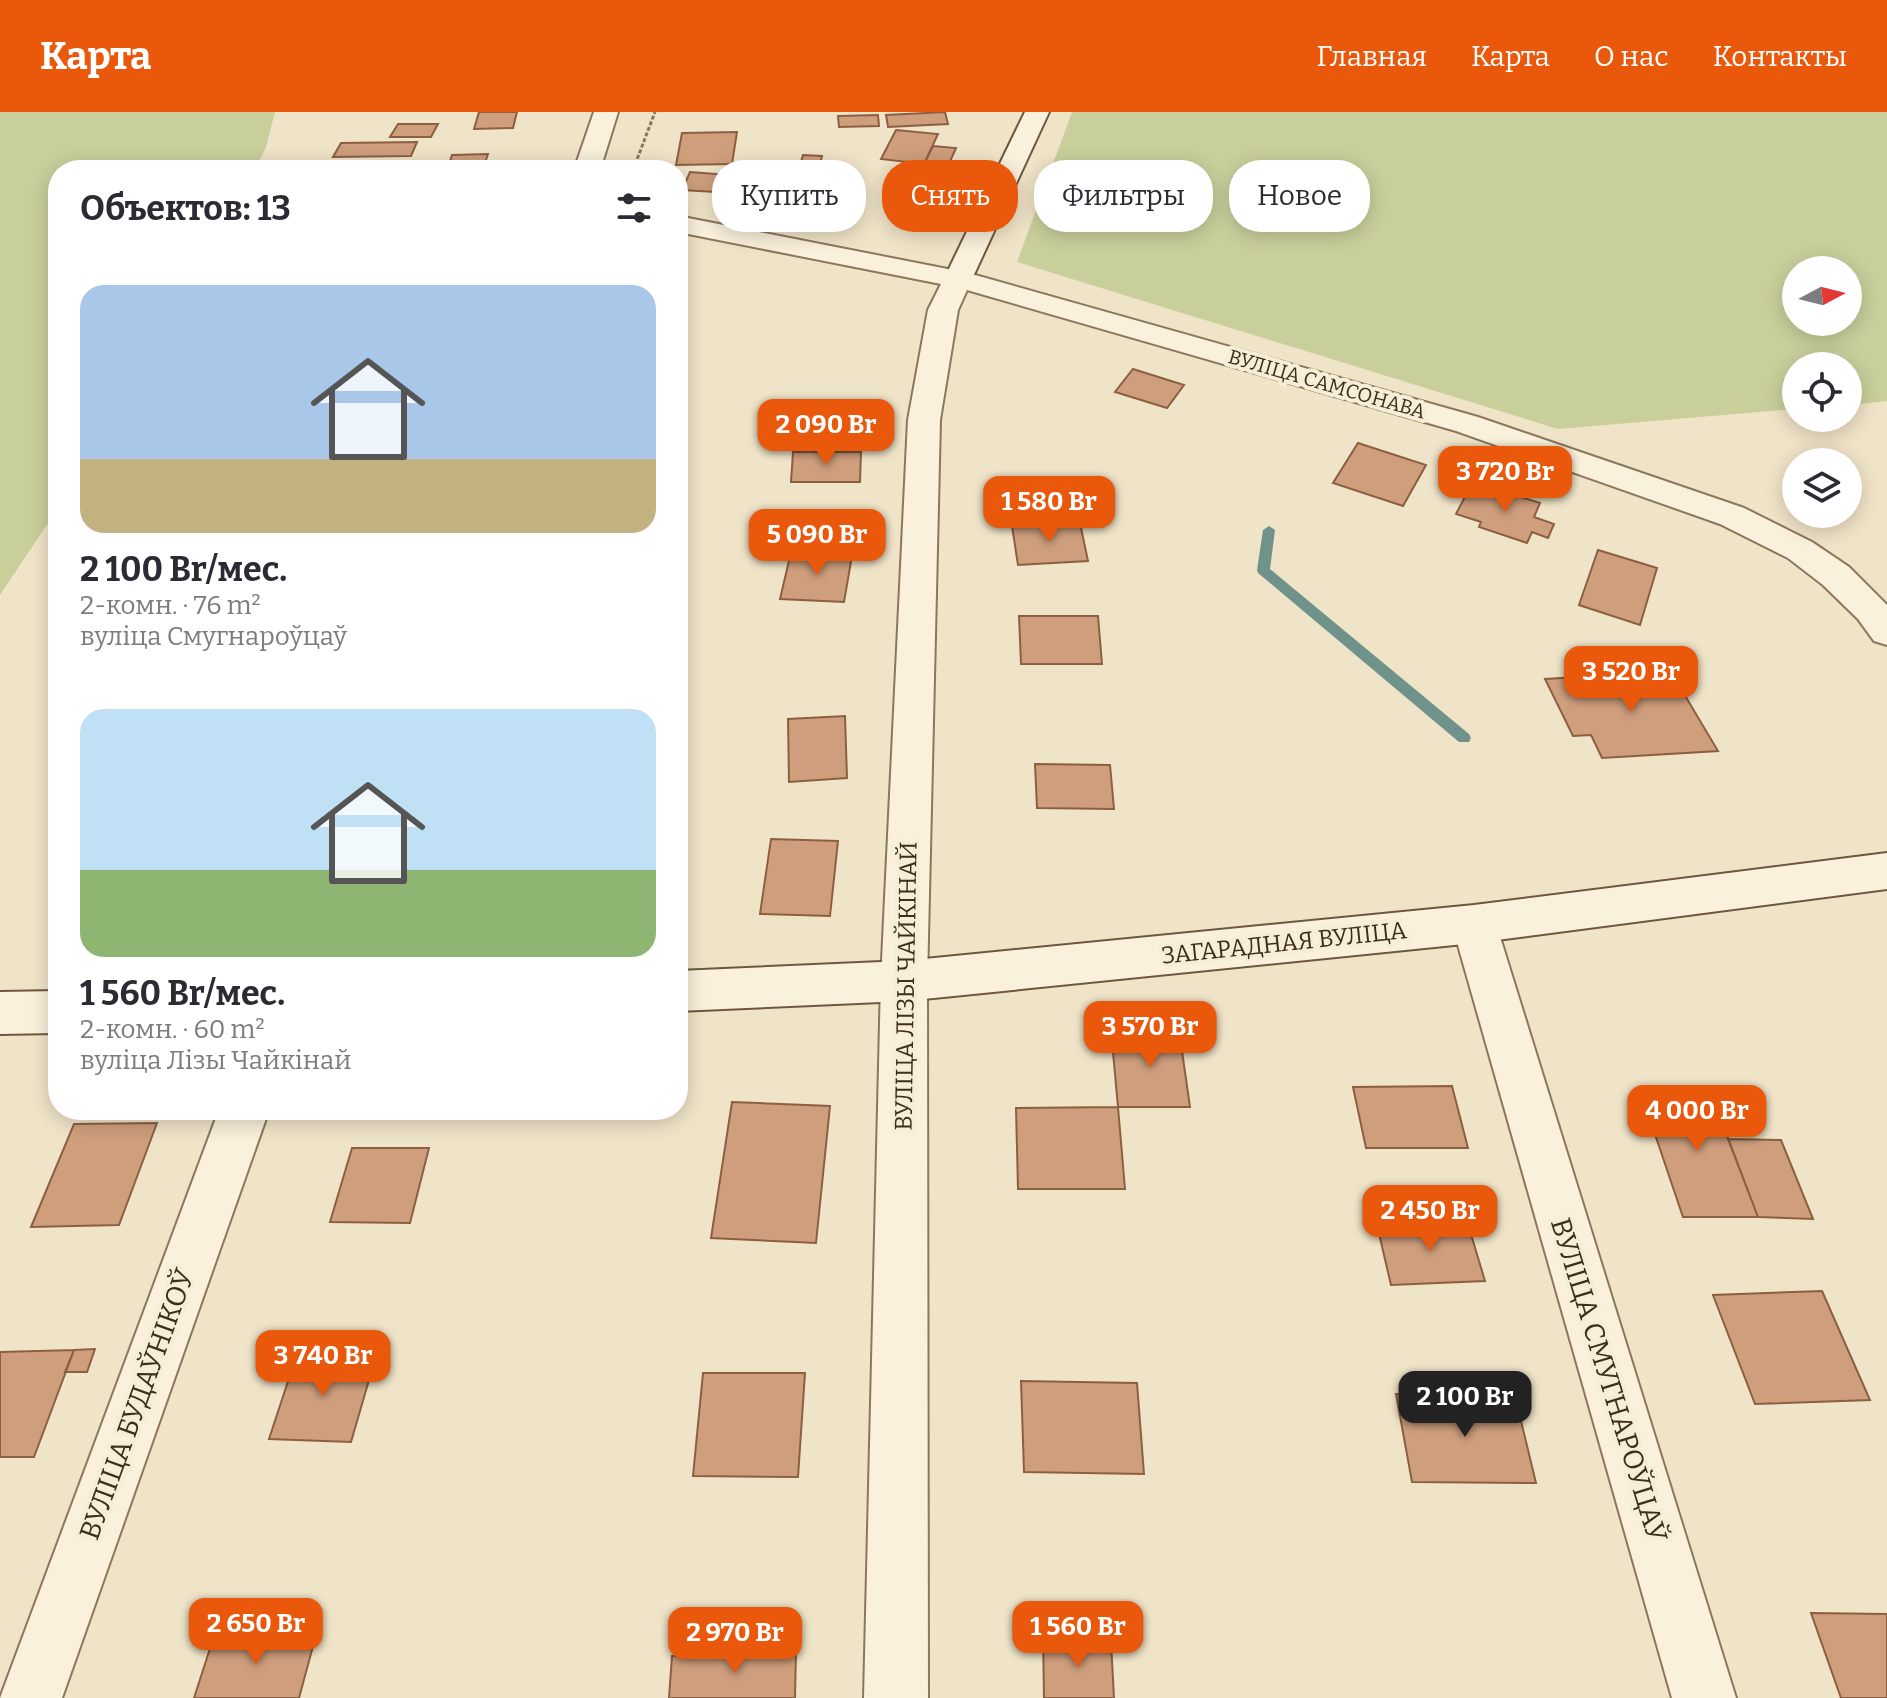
<!DOCTYPE html>
<html lang="ru">
<head>
<meta charset="utf-8">
<style>
	body { margin:0; font-family:Bitter,serif; background:#f7f7f7; color:#2b2b33; height:100vh; display:flex; flex-direction:column; font-size:30px; white-space:nowrap }
	* { box-sizing:border-box; margin:0 }
	p { font-size:26px; color:#7c7c81 }
	.icon { flex:none; width:44px; height:44px; fill:none; stroke:currentColor; stroke-width:2; stroke-linecap:round; stroke-linejoin:round }
	.map { position:relative; flex:1; overflow:hidden }
	.side { position:absolute; left:48px; top:48px; width:640px; height:960px; display:flex; flex-direction:column; background:#fff; border-radius:32px; box-shadow:0 4px 20px #0003 }
	.side>* { flex:none }
	.hud { position:absolute; left:712px; top:48px; width:760px; height:72px; display:flex; gap:16px }
	.needle { width:52px; rotate:83deg }
	.controls { position:absolute; left:1782px; top:144px; display:grid; gap:16px }
	.controls a { display:grid; place-items:center; width:80px; height:80px; border-radius:50%; background:#fff; box-shadow:0 4px 20px #0003; font-size:40px }
	.price { position:absolute; translate:-50% -68px; padding:0 18px; border-radius:16px; background:#ea580c; color:#fff; font-size:26px; line-height:52px; filter:drop-shadow(0 2px 4px #0008) }
	.price::after { content:''; position:absolute; left:50%; top:48px; width:24px; height:18px; margin-left:-12px; background:inherit; clip-path:polygon(0 0,100% 0,50% 100%) }
	.price.selected { background:#222; color:#fff }
	ul { padding:0; list-style:none }
	li { display:grid; align-content:center; gap:16px; height:424px; padding:0 32px }
	li span { display:grid; place-items:center; height:248px; border-radius:24px; color:#555 }
	li>.icon { margin-inline-start:auto }
	span .icon { width:144px; height:144px; fill:#fffc; stroke-width:1 }
	li b { font-size:34px }
	h2 { display:flex; justify-content:space-between; align-items:center; height:96px; padding:0 32px; font-size:34px }
	.pill { padding:0 28px; border-radius:32px; background:#fff; box-shadow:0 4px 20px #0003; font-size:28px; line-height:72px }
	.pill.selected { background:#ea580c; color:#fff }
	header { display:flex; align-items:center; gap:48px; box-sizing:border-box; height:112px; padding:0 40px; background:#ea580c; color:#fff }
	header strong { font-size:38px }
	nav { display:flex; gap:44px; margin-inline-start:auto; font-size:28px }
	.map>svg:first-child { display:block }
	.green { fill:#c9cf9b; fill-rule:evenodd }
	.lines { fill:none; stroke-linecap:round; stroke-linejoin:round }
	.stream { fill:#6f938a; fill-rule:evenodd }
	.building { fill:#cf9f7d; stroke:#8d5f41; stroke-width:2 }
	.street-casing { stroke:#8d765c; stroke-width:4 }
	.secondary-casing { stroke:#6f573f; stroke-width:4 }
	.path { stroke:#8d765c; stroke-width:3; stroke-dasharray:4 2; stroke-linecap:butt }
	.street { fill:#faf1dc; fill-rule:evenodd }
	.secondary { fill:#faf1dc; fill-rule:evenodd }
	.labels { text-anchor:middle; dominant-baseline:central; stroke-width:8; stroke-linejoin:round; paint-order:stroke }
	.far-street-label { font-size:20px; fill:#3d2e20; stroke:#f7eed8 }
	.street-label { font-size:24px; fill:#3d2e20; stroke:#f7eed8 }
	.near-street-label { font-size:28px; fill:#3d2e20; stroke:#f7eed8 }
</style>
</head>
<body>
<header>
<strong>Карта</strong>
<nav><a>Главная</a><a>Карта</a><a>О нас</a><a>Контакты</a></nav>
</header>
<div class="map">
<svg width="1887" height="1586" viewBox="0 0 1887 1586">
	<rect width="100%" height="100%" fill="#f0e4c8"/>
	<path class="green" d="M0 0H275L266 35 255 58H58V396L0 483Z
		M1072 0H1887V289L1848 293V254H1796V297L1558 317 1017 150ZM1796 158H1848V210H1796Z"/>
	<g class="lines">
		<path class="stream" d="M1269 414 1275 418 1270 457 1469 622 1471 626 1469 630H1459L1258 461 1257 458 1263 418Z"/>
	</g>
	<path class="building" d="M479 0H517L513 16 474 17Z
		M945 0 948 12 888 15 886 3Z
		M878 3 879 14 839 15 838 4Z
		M398 12H438L431 25H390Z
		M896 18 938 22 924 52 881 47Z
		M737 20 732 52 676 53 682 21Z
		M417 30 411 44 333 45 341 31Z
		M933 34 956 36 948 54 924 52Z
		M488 42 485 51 519 50 517 58H447L452 43Z
		M803 43 822 44 818 61 798 60Z
		M690 60 741 64 733 81 682 78Z
		M800 63 820 65 814 79 793 78Z
		M1133 257 1184 273 1167 296 1115 280Z
		M1358 331 1426 353 1403 394 1333 371Z
		M793 340H861L860 370H791Z
		M1470 375 1496 383 1498 378 1540 391 1534 405 1554 412 1548 426 1532 420 1527 431 1479 415 1481 410 1456 402Z
		M1077 398 1080 411 1032 413 1029 400Z
		M1080 411 1088 449 1018 453 1012 414Z
		M1598 438 1657 456 1640 513 1579 493Z
		M791 440 852 444 844 490 780 487Z
		M1019 504H1098L1102 552H1021Z
		M1671 560 1718 639 1602 646 1591 623 1573 624 1545 567Z
		M845 604 847 666 789 670 788 607Z
		M1035 652 1110 653 1114 697 1037 696Z
		M771 727 838 729 830 804 760 802Z
		M1111 918H1179L1190 995H1118Z
		M1452 974 1468 1036H1366L1353 975Z
		M1639 975 1709 976 1758 1105H1683Z
		M732 990 830 994 816 1131 711 1126Z
		M1118 995 1125 1077H1018L1016 996Z
		M157 1011 119 1113 31 1115 74 1012Z
		M1728 1027 1781 1028 1813 1107 1758 1105Z
		M352 1036H429L410 1111 330 1110Z
		M1467 1109 1485 1169 1391 1173 1377 1113Z
		M1822 1179 1870 1288 1755 1292 1713 1183Z
		M95 1237 87 1260H65L74 1238Z
		M74 1238 34 1345H0V1240Z
		M297 1242 376 1244 351 1330 269 1327Z
		M703 1261H805L798 1365 693 1364Z
		M1021 1269 1137 1271 1144 1362 1024 1360Z
		M1396 1282 1515 1284 1536 1371 1412 1370Z
		M1811 1501 1887 1502V1586H1841Z
		M215 1521 316 1523 299 1586H194Z
		M1043 1526 1111 1530 1114 1586H1044Z
		M796 1537 795 1586H669L672 1544Z"/>
	<g class="lines">
		<defs>
			<path id="street" d="M594 0H618L600 58H574Z
				M678 104 968 161 1478 305 1744 396 1812 430 1849 455 1887 493V533L1874 529 1858 507 1823 473 1788 446 1720 412 1456 319 967 178 958 198 940 308 927 869 928 1586H864L881 869 908 308 928 198 941 172 678 120Z
				M1474 793 1490 799 1496 812 1736 1586H1672L1452 812 1458 799Z
				M219 998H269L62 1586H0Z"/>
			<path id="secondary" d="M1025 0H1049L972 167 968 173 958 175 948 173 944 167Z
				M1887 741V777L1474 831 904 889 678 899V859L904 849 1474 793Z
				M58 879V921L0 922V880Z"/>
		</defs>
		<use href="#street" class="street-casing"/>
		<use href="#secondary" class="secondary-casing"/>
		<path class="path" d="M633 58 655 0"/>
		<use href="#street" class="street"/>
		<use href="#secondary" class="secondary"/>
	</g>
	<g class="labels">
		<g class="far-street-label">
			<text transform="translate(1327 272) rotate(16)">ВУЛІЦА САМСОНАВА</text>
		</g>
		<g class="street-label">
			<text transform="translate(1284 831) rotate(-6)">ЗАГАРАДНАЯ ВУЛІЦА</text>
			<text transform="translate(906 874) rotate(-89)">ВУЛІЦА ЛІЗЫ ЧАЙКІНАЙ</text>
		</g>
		<g class="near-street-label">
			<text transform="translate(1609 1268) rotate(73)">ВУЛІЦА СМУГНАРОЎЦАЎ</text>
			<text transform="translate(137 1292) rotate(-70)">ВУЛІЦА БУДАЎНІКОЎ</text>
		</g>
	</g>
</svg>
<div class="controls">
<a><svg class="needle" viewBox="-14 -14 28 28"><path d="M0-13l5 13h-10z" fill="#e53935"/><path d="M0 13l5-13h-10z" fill="#7c7c81"/></svg></a>
<a><svg class="icon" aria-label="locate" viewBox="0 0 24 24"><circle cx="12" cy="12" r="6"/><path d="M12 2v4M12 18v4M2 12h4M18 12h4"/></svg></a>
<a><svg class="icon" aria-label="layers" viewBox="0 0 24 24"><path d="M12 4l9 5-9 5-9-5zM3 14l9 5 9-5"/></svg></a>
</div>
<b class="price" style="left:826px;top:355px">2 090 Br</b>
<b class="price" style="left:1505px;top:402px">3 720 Br</b>
<b class="price" style="left:1049px;top:432px">1 580 Br</b>
<b class="price" style="left:817px;top:465px">5 090 Br</b>
<b class="price" style="left:1631px;top:602px">3 520 Br</b>
<b class="price" style="left:1150px;top:957px">3 570 Br</b>
<b class="price" style="left:1697px;top:1041px">4 000 Br</b>
<b class="price" style="left:1430px;top:1141px">2 450 Br</b>
<b class="price" style="left:323px;top:1286px">3 740 Br</b>
<b class="price selected" style="left:1465px;top:1327px">2 100 Br</b>
<b class="price" style="left:256px;top:1554px">2 650 Br</b>
<b class="price" style="left:1078px;top:1557px">1 560 Br</b>
<b class="price" style="left:735px;top:1563px">2 970 Br</b>
<div class="hud">
<a class="pill">Купить</a>
<a class="pill selected">Снять</a>
<a class="pill">Фильтры</a>
<a class="pill">Новое</a>
</div>
<section class="side">
<h2>Объектов: 13<svg class="icon" aria-label="filters" viewBox="0 0 24 24"><path d="M4 7h16M4 17h16"/><circle cx="9" cy="7" r="2"/><circle cx="15" cy="17" r="2"/></svg></h2>
<ul>
<li><span style="background:linear-gradient(#a9c7e8 70%,#c2b280 0)"><svg class="icon" aria-label="home" viewBox="0 0 24 24"><path d="M3 11l9-7 9 7M6 9v11h12V9"/></svg></span><div><b>2 100 Br/мес.</b><p>2-комн. · 76 m²</p><p>вуліца Смугнароўцаў</p></div></li>
<li><span style="background:linear-gradient(#bfe0f5 65%,#8fb573 0)"><svg class="icon" aria-label="home" viewBox="0 0 24 24"><path d="M3 11l9-7 9 7M6 9v11h12V9"/></svg></span><div><b>1 560 Br/мес.</b><p>2-комн. · 60 m²</p><p>вуліца Лізы Чайкінай</p></div></li>
</ul>
</section>
</div>
</body>
</html>
